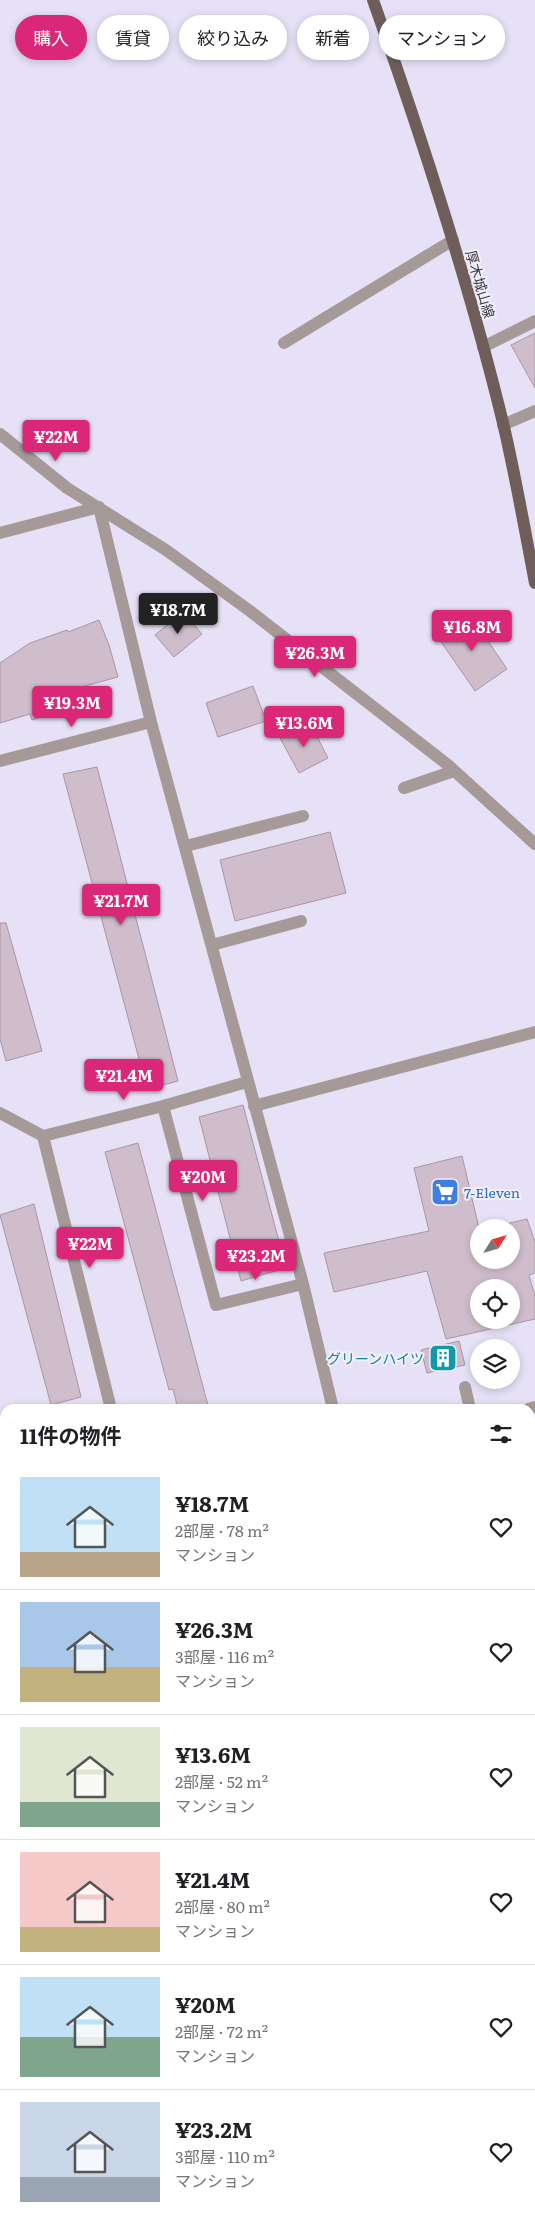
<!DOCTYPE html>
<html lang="ja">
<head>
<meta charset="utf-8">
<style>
	body { margin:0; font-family:Literata,"Noto Sans JP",serif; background:#f2f2f2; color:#202124; height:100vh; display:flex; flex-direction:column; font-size:19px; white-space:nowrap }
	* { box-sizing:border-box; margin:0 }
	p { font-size:16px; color:#757577 }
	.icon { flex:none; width:28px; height:28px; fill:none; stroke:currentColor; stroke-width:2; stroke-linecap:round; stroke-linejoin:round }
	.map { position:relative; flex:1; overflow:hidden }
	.sheet { position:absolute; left:0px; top:1404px; width:535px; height:821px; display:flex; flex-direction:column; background:#fff; border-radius:15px 15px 0 0; box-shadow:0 2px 8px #0003 }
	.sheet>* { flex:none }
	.guide { position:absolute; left:15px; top:15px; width:505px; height:45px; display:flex; gap:10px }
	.needle { width:32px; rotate:53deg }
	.controls { position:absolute; left:470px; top:1219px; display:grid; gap:10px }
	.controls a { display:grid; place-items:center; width:50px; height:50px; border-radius:50%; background:#fff; box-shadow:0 2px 8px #0003; font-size:25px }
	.price { position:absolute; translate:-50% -42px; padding:0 11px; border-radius:5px; background:#db2777; color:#fff; font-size:16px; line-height:32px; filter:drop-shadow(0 1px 2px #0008) }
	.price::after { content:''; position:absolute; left:50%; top:30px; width:15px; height:11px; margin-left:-8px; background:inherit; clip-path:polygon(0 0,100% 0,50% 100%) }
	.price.on { background:#222; color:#fff }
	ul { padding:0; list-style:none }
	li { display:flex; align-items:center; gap:15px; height:125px; padding:0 20px }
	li+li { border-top:1px solid #e0e0e0 }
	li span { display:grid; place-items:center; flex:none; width:140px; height:100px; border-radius:0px; color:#555 }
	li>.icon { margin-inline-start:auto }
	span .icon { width:60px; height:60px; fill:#fffc; stroke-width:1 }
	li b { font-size:21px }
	h2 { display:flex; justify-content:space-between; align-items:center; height:60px; padding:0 20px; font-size:21px }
	.pill { padding:0 18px; border-radius:22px; background:#fff; box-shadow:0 2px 8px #0003; font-size:18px; line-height:45px }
	.pill.on { background:#db2777; color:#fff }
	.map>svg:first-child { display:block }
	.building { fill:#d0bdcc; stroke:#a896a4; fill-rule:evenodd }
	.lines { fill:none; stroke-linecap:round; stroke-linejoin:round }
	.minor { stroke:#a59a98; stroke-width:12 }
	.major { stroke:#6f5d59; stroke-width:12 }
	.labels { text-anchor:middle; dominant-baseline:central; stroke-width:4; stroke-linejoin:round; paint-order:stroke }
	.street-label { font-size:14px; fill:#3a3841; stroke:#f2effc }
	.shop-label { font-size:14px; fill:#366cbe; stroke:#f2effc; text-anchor:start }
	.culture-label { font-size:14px; fill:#0d838f; stroke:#f2effc; text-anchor:end }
</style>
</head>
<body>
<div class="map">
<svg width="535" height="2224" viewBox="0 0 535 2224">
	<rect width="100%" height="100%" fill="#e6e1f6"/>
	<path class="building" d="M535 333V388L511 345Z
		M183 612 202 634 174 657 155 635Z
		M469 613 507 669 475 691 437 636Z
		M99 620 109 645 118 677 81 687 85 702 32 720 30 714 0 723V663L30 643 67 630 68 632Z
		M253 686 266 721 218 737 206 703Z
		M310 723 328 758 299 773 280 738Z
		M97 767 178 1081 147 1089 63 774Z
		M330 832 346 893 235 921 220 860Z
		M0 923H6L42 1051 6 1061 0 1039Z
		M243 1105 286 1268 241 1281 199 1117Z
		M138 1143 209 1409H178L173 1389 169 1390 105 1152Z
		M462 1156 479 1228V1260H511V1228H488L527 1219 535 1242V1273L529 1275 535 1296V1319L446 1339 427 1271 334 1292 324 1253 429 1231 414 1168ZM479 1288H511V1320H479Z
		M34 1204 81 1397 51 1405 0 1215Z
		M459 1341 465 1365 427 1373 421 1350Z"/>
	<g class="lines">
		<path class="minor" d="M284 343 453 240
			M483 347 535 321
			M503 425 535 411
			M0 434 67 488 166 550 250 611 448 765 535 844
			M99 507 151 722 303 1284 333 1409
			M0 533 99 507
			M0 761 151 722
			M404 788 454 771
			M186 846 303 816
			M212 945 301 921
			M163 1106 216 1305 303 1284
			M254 1106 535 1032
			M0 1113 43 1136 163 1106 247 1082
			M43 1136 111 1409
			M465 1387 470 1409
			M528 1409 535 1407
			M0 1447 5 1446
			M530 1591 535 1586
			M530 1612 535 1631
			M530 1646 535 1645
			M0 1787 5 1786
			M530 2133 535 2151
			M530 2183 535 2182
			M373 2224 389 2220"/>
		<path class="major" d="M373 0C423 141 469 282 504 427 516 479 525 531 535 583"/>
	</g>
	<defs>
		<symbol id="supermarket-square" viewBox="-11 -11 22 22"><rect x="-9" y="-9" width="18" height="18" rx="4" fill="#3f7fe0" stroke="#f2effc"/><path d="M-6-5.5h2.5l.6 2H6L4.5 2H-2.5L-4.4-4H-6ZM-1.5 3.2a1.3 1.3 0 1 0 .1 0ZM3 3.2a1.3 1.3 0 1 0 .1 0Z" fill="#fff"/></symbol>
		<symbol id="building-square" viewBox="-11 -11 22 22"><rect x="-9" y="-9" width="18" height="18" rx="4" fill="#0f9aa8" stroke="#f2effc"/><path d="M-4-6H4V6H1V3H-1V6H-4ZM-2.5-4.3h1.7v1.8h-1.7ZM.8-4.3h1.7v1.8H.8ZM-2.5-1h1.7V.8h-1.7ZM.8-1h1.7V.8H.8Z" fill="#fff"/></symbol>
	</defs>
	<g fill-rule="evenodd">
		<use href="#supermarket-square" x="429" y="1176" width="32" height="32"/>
		<use href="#building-square" x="427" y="1342" width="32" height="32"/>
	</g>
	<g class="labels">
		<g class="street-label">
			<text transform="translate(481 284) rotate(74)">厚木城山線</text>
		</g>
		<g class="shop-label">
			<text x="464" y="1192">7-Eleven</text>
		</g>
		<g class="culture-label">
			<text x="424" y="1358">グリーンハイツ</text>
		</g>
	</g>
</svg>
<div class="controls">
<a><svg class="needle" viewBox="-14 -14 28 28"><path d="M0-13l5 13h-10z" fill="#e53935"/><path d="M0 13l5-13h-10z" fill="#757577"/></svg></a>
<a><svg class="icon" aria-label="locate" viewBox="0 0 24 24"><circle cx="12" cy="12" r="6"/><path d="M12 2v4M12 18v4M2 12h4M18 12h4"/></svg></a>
<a><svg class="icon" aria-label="layers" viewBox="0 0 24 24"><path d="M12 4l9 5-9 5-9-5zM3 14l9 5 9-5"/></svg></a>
</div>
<b class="price" style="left:56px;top:462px">¥22M</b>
<b class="price on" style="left:178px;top:635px">¥18.7M</b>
<b class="price" style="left:472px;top:652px">¥16.8M</b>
<b class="price" style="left:315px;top:678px">¥26.3M</b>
<b class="price" style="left:72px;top:728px">¥19.3M</b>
<b class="price" style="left:304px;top:748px">¥13.6M</b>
<b class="price" style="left:121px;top:926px">¥21.7M</b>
<b class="price" style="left:124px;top:1101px">¥21.4M</b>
<b class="price" style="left:203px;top:1202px">¥20M</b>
<b class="price" style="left:90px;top:1269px">¥22M</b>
<b class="price" style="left:256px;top:1281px">¥23.2M</b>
<div class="guide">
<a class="pill on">購入</a>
<a class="pill">賃貸</a>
<a class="pill">絞り込み</a>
<a class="pill">新着</a>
<a class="pill">マンション</a>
</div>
<section class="sheet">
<h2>11件の物件<svg class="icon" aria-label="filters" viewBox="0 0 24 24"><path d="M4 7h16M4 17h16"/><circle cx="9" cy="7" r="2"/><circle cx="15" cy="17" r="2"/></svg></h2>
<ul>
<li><span style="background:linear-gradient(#bfe0f5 75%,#b9a48a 0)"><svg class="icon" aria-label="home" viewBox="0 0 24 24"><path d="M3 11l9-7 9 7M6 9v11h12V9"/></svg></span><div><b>¥18.7M</b><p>2部屋 · 78 m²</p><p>マンション</p></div><svg class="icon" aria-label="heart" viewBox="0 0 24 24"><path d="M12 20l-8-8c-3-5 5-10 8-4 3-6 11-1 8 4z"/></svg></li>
<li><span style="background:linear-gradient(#a9c7e8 65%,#c2b280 0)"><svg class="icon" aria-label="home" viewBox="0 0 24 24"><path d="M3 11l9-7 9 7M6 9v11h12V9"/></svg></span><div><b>¥26.3M</b><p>3部屋 · 116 m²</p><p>マンション</p></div><svg class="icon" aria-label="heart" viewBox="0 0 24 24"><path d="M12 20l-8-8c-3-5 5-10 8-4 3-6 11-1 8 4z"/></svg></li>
<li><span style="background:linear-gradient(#dfe7d0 75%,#7fa58c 0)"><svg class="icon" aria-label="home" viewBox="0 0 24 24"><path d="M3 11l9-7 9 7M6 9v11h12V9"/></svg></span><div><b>¥13.6M</b><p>2部屋 · 52 m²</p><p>マンション</p></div><svg class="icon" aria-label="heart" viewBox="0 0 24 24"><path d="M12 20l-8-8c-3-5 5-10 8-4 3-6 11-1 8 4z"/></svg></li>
<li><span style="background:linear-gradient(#f6c9c9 75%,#c2b280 0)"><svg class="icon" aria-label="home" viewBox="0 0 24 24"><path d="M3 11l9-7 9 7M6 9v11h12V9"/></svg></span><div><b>¥21.4M</b><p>2部屋 · 80 m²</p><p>マンション</p></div><svg class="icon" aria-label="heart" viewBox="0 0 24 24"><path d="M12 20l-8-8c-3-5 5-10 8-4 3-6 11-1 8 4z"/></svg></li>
<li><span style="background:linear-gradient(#bfe0f5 60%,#7fa58c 0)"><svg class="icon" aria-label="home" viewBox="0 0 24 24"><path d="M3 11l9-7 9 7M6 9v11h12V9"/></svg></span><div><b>¥20M</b><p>2部屋 · 72 m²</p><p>マンション</p></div><svg class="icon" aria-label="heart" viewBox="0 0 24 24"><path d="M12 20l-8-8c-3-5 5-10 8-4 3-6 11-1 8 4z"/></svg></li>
<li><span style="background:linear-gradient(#c9d6e8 75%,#9aa5b1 0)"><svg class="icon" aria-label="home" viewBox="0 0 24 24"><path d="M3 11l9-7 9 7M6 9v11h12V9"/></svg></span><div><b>¥23.2M</b><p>3部屋 · 110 m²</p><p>マンション</p></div><svg class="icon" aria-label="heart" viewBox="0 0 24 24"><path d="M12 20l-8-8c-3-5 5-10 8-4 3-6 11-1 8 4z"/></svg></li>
</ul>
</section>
</div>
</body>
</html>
